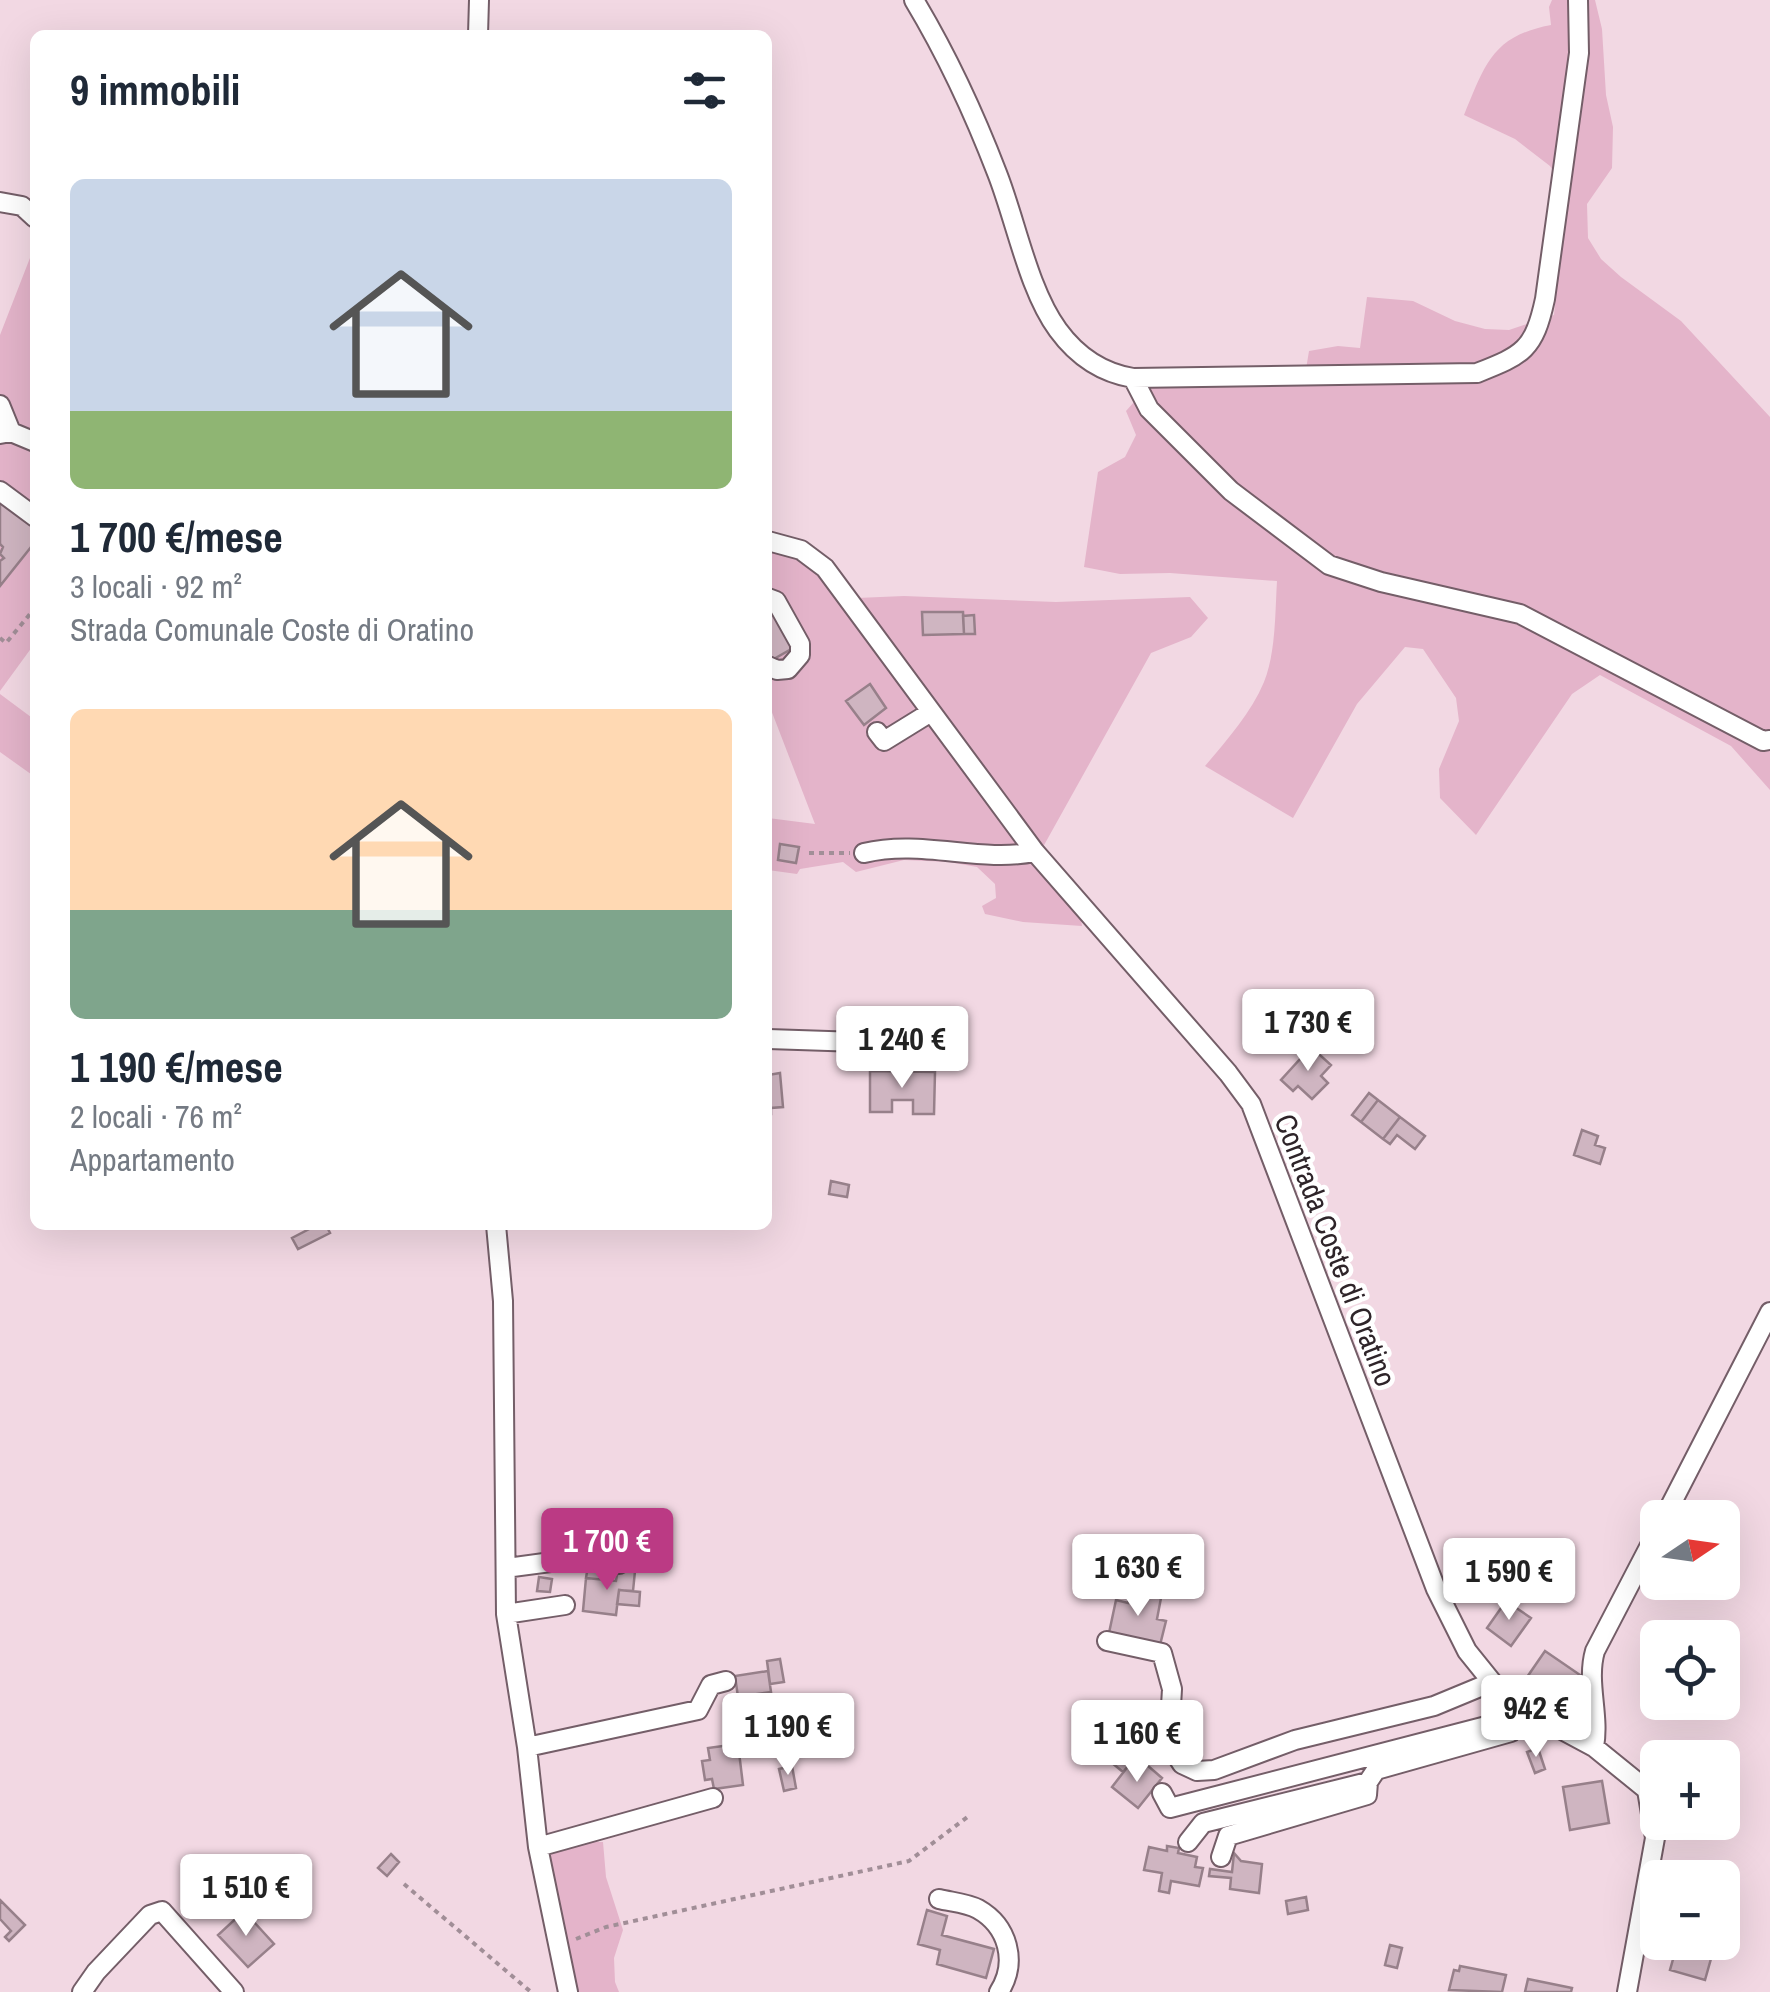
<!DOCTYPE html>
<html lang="it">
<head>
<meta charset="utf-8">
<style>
	body { margin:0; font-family:"Archivo Narrow",sans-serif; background:#f6f6f7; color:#1f2937; height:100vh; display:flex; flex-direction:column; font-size:38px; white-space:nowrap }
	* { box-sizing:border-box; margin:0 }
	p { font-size:32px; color:#747a83 }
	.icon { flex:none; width:55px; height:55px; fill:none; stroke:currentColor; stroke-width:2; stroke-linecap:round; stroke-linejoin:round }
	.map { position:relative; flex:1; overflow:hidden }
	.side { position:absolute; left:30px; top:30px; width:742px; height:1200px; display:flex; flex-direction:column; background:#fff; border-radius:15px; box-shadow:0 10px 40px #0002 }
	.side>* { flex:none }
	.needle { width:65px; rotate:77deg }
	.buttons { position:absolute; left:1640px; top:1500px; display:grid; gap:20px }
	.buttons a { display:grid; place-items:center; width:100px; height:100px; border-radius:15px; background:#fff; box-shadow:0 10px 40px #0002; font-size:50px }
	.price { position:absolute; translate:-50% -85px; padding:0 22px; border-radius:10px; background:#fff; color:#222; font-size:32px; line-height:65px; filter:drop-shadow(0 2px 5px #0008) }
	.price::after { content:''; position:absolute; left:50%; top:60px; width:30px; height:22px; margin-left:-15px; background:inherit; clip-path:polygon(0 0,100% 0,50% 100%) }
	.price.on { background:#bb3a84; color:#fff }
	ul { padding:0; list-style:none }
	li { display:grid; align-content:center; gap:20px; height:530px; padding:0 40px }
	li span { display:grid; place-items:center; height:310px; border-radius:15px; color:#555 }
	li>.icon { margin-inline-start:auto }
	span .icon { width:180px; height:180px; fill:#fffc; stroke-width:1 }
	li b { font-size:42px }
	h2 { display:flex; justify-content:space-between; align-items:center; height:120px; padding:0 40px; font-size:42px }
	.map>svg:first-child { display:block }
	.green { fill:#e4b4ca }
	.building { fill:#cfb5c1; stroke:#97808a; stroke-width:2.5 }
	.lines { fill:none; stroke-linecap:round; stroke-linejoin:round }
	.minor-casing { stroke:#745e68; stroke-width:22 }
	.path { stroke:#a18e97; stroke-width:4; stroke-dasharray:5 5; stroke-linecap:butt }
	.minor { stroke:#fff; stroke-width:18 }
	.labels { text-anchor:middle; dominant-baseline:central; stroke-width:9; stroke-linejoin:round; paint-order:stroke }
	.street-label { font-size:30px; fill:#2e2429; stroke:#fff }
</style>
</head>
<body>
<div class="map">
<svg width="1770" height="1992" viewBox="0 0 1770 1992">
	<rect width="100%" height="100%" fill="#f2d8e3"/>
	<path class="green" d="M1552 0H1595L1602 29 1606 95 1613 127 1612 168 1587 204 1588 238 1601 259 1621 277 1681 321 1770 417V790L1731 746 1600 675 1572 694 1476 835 1440 798 1439 769 1459 721 1456 698 1423 649 1405 647 1357 704 1293 818 1205 766C1227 740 1251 713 1264 682 1276 652 1275 613 1277 581L1170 573 1120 574 1084 567 1098 472 1125 457 1136 435 1126 411 1150 384 1304 381 1309 351 1338 346 1360 348 1367 297 1413 301 1455 321 1485 329 1509 330 1554 315 1566 190 1550 166 1515 139 1464 115C1485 65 1492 36 1551 25L1549 7Z
		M35 245V643L0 691V335Z
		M768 544 800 553 857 598 904 596 1056 602 1190 597 1208 618 1191 637 1151 653 1043 847 1075 882 1082 926 1023 922 985 914 982 906 996 898 995 884 977 867 949 862 904 860 856 872 843 862 800 869 797 874 768 870V818L815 824 768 702Z
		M0 694 35 720V777L0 752Z
		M581 1842H603L606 1877 623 1930 614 1958 615 1982 619 1992H578L548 1851Z"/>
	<path class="building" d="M0 498 35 526V542L0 586V561L4 558 0 554 3 547 0 544Z
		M770 607 793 648 772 660 768 652V609Z
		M922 612H963L964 634 923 635Z
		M974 615 975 634H964L963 616Z
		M870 684 886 708 864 725 846 701Z
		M780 844 799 847 796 863 778 860Z
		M1311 1047 1331 1065 1321 1076 1328 1083 1312 1099 1298 1086 1293 1091 1281 1080Z
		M870 1071 935 1072 934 1114H913V1100H892V1112H870Z
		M780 1073 783 1107 771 1108V1114H768V1075Z
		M1369 1093 1378 1100 1361 1122 1352 1115Z
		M1378 1100 1400 1117 1383 1139 1361 1122Z
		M1400 1117 1425 1136 1415 1149 1397 1135 1390 1144 1383 1139Z
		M1582 1130 1598 1136 1595 1145 1605 1148 1600 1164 1574 1155Z
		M831 1181 849 1185 847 1197 829 1194Z
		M317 1225H326L330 1233 298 1249 292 1238Z
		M588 1566 607 1568 606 1580 586 1578Z
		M618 1569 635 1571 633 1591 619 1590 616 1615 583 1611 586 1578 616 1581Z
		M539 1577 552 1579 550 1592 537 1591Z
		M619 1590 640 1592 639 1606 617 1604Z
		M1131 1591 1161 1598 1157 1619 1166 1621 1160 1645 1109 1633 1116 1600 1128 1603Z
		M1506 1601 1531 1618 1511 1646 1487 1628Z
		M1545 1651 1583 1677 1567 1700 1563 1697 1557 1706 1523 1683Z
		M780 1659 784 1682 770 1684 767 1661Z
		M768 1671 771 1692 738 1697 735 1676Z
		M1126 1721 1140 1733 1137 1737 1157 1753 1140 1774 1129 1765 1123 1772 1100 1753Z
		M738 1744 743 1785 714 1789 712 1779 705 1780 702 1761 710 1760 708 1748Z
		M1538 1748 1545 1769 1535 1773 1527 1752Z
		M1129 1765 1140 1774 1147 1765 1162 1778 1138 1808 1112 1787Z
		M792 1766 796 1788 784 1791 779 1769Z
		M1602 1781 1609 1823 1570 1830 1563 1787Z
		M1167 1846 1179 1848 1178 1853 1197 1857 1195 1867 1203 1868 1199 1886 1171 1881 1169 1893 1159 1891 1162 1873 1144 1870 1149 1847 1167 1851Z
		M1234 1853 1241 1861 1262 1864 1259 1893 1230 1889 1231 1878 1209 1876 1210 1869 1232 1872Z
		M391 1854 399 1862 387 1876 378 1868Z
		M1306 1897 1308 1910 1288 1914 1286 1901Z
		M0 1900 25 1925 9 1941 5 1937 11 1931 0 1919Z
		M927 1910 947 1916 942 1935 994 1949 986 1978 937 1964 940 1950 918 1944Z
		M244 1911 274 1944 248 1967 218 1935Z
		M1678 1942 1714 1948 1705 1980 1670 1970Z
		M1390 1945 1402 1948 1397 1968 1385 1965Z
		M1460 1966 1506 1975 1502 1992 1449 1990 1454 1970 1459 1971Z
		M1528 1979 1572 1988 1571 1992H1525Z"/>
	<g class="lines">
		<defs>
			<path id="minor" d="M914 0C947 55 974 113 997 173 1016 221 1028 289 1058 330 1077 356 1103 373 1133 378L1477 373C1523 355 1534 350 1545 299L1579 53 1578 0
				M478 35 479 0
				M0 202 22 206 35 218
				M1133 378 1149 409 1231 491 1329 565 1381 582 1520 614 1763 741 1770 740
				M0 405 11 432 0 434
				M11 432 35 442
				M0 491 35 517
				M768 541 801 550 825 568 1035 852 1228 1073 1251 1104 1436 1589 1467 1651 1492 1682 1525 1710 1594 1747 1647 1790 1655 1838 1627 1992
				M768 598 776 601 800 644V655L788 669 777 670 768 666
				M877 732 884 741 931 712
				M864 853C922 839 978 863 1035 852
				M768 1039 919 1044
				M496 1225 503 1301 506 1614 527 1747 538 1847 568 1992
				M1664 1518 1770 1312
				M506 1568 581 1558 619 1564
				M506 1614 565 1605
				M1107 1641 1162 1653 1172 1689 1170 1723 1173 1750 1182 1764 1197 1771 1214 1770 1295 1740 1434 1706 1492 1682
				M527 1747 698 1710 711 1685 726 1681
				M1594 1747C1600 1715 1586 1682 1595 1651L1658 1530
				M1162 1793 1170 1808 1502 1722 1525 1710 1511 1732 1376 1770 1368 1782 1203 1823 1188 1842
				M538 1847 713 1798
				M1221 1857 1228 1836 1367 1795 1368 1782
				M939 1899C951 1902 967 1903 978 1909 1008 1926 1018 1962 999 1992
				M82 1992 96 1972 150 1915 162 1911 234 1992"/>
		</defs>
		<use href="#minor" class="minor-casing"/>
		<path class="path" d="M0 638 6 643 35 608
			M809 853H850
			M404 1884 531 1992
			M576 1939 606 1927 909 1861 970 1815"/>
		<use href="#minor" class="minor"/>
	</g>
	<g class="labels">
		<g class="street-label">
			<text transform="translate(1336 1250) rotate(69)">Contrada Coste di Oratino</text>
		</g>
	</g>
</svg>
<div class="buttons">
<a><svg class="needle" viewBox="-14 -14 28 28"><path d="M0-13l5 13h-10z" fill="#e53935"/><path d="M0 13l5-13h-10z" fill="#747a83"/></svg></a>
<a><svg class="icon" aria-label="locate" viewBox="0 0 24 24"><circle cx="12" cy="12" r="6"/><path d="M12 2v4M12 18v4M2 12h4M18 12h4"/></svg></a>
<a>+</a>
<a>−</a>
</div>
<b class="price" style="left:1308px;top:1074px">1 730 €</b>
<b class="price" style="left:902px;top:1091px">1 240 €</b>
<b class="price on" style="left:607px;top:1593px">1 700 €</b>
<b class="price" style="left:1138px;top:1619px">1 630 €</b>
<b class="price" style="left:1509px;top:1623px">1 590 €</b>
<b class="price" style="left:1536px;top:1760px">942 €</b>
<b class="price" style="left:788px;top:1778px">1 190 €</b>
<b class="price" style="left:1137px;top:1785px">1 160 €</b>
<b class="price" style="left:246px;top:1939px">1 510 €</b>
<section class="side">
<h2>9 immobili<svg class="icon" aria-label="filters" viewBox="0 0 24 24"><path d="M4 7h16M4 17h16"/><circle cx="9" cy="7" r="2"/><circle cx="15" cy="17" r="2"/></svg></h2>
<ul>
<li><span style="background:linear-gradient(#c9d6e8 75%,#8fb573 0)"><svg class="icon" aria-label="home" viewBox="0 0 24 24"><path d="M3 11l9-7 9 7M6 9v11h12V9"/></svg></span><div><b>1 700 €/mese</b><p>3 locali · 92 m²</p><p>Strada Comunale Coste di Oratino</p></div></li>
<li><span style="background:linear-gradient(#ffd9b3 65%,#7fa58c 0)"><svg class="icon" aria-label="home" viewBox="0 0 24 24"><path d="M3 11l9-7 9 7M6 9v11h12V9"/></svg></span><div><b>1 190 €/mese</b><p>2 locali · 76 m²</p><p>Appartamento</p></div></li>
</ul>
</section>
</div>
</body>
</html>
